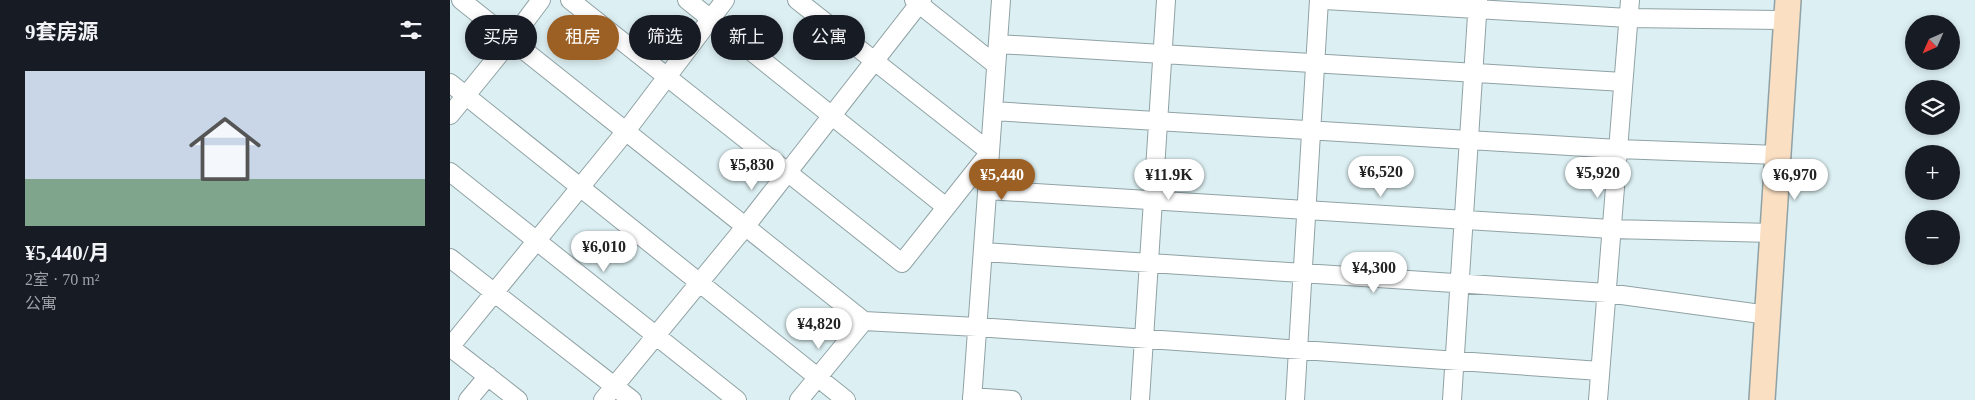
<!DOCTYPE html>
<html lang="zh">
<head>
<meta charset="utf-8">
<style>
	body { margin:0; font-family:"Times New Roman","Noto Sans SC",serif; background:#242831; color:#f1f3f6; height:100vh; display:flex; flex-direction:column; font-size:19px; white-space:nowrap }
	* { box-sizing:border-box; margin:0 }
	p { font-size:16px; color:#9ea1a6 }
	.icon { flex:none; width:28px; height:28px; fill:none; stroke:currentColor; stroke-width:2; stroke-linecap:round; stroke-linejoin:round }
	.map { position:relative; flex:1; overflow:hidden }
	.details { display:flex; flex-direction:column; background:#171b24; width:450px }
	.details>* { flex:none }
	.top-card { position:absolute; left:15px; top:15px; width:475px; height:45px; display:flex; gap:10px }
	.needle { width:32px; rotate:225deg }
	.controls { position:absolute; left:1455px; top:15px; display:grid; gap:10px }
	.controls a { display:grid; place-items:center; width:55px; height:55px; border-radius:50%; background:#171b24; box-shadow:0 2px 8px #0003; font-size:25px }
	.price { position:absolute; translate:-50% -42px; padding:0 11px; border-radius:18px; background:#fff; color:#222; font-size:16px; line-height:32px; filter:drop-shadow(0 1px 2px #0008) }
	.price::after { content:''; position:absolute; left:50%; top:30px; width:15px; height:11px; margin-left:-8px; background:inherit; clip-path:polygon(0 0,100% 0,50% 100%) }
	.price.selected { background:#9d6024; color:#fff }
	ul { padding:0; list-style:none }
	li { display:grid; align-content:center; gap:10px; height:265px; padding:0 25px }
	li+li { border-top:1px solid #363941 }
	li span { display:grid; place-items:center; height:155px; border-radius:0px; color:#555 }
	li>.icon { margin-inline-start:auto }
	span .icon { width:90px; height:90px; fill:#fffc; stroke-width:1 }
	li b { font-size:21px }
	h2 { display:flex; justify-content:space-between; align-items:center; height:60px; padding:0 25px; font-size:21px }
	.chip { padding:0 18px; border-radius:22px; background:#171b24; box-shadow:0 2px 8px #0003; font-size:18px; line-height:45px }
	.chip.selected { background:#9d6024; color:#fff }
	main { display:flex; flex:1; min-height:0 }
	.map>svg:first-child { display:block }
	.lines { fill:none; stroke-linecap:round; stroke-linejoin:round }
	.street-casing { stroke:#90a2a5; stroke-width:20 }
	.secondary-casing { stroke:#90a2a5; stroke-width:28 }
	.street { stroke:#fff; stroke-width:18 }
	.secondary { stroke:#fadfc2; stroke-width:25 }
</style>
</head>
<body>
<main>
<section class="details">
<h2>9套房源<svg class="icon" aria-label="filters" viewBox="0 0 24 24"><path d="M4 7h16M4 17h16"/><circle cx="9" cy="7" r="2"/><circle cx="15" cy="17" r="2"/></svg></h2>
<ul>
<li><span style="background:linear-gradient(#c9d6e8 70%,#7fa58c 0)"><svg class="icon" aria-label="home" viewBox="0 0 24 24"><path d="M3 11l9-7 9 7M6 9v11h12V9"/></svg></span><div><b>¥5,440/月</b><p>2室 · 70 m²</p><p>公寓</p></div></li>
</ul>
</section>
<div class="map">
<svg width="1525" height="400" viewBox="0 0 1525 400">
	<rect width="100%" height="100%" fill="#dceff2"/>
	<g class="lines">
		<defs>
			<path id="street" d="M11 0 414 321 527 327 1150 371
				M120 0 452 263 540 152 347 0
				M237 0 496 207
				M464 0 546 65
				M875 0 1178 18 1337 20
				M548 44 1173 82
				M0 83 396 400
				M543 111 1168 149 1328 155
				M0 115 61 40 91 0
				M0 172 287 400
				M537 190 1161 229 1323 233
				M533 252 1157 293 1318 315
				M0 258 182 400
				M0 347 176 131 275 0
				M0 347 68 400
				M522 397 562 400
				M18 400 38 376
				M153 400 295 227 472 0
				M349 400 414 321
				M522 400 551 0
				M690 400 716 0
				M845 400 869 0
				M1002 400 1028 0
				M1148 400 1180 0"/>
			<path id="secondary" d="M1312 400 1338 0"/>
		</defs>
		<use href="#street" class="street-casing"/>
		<use href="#secondary" class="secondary-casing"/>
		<use href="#street" class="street"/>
		<use href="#secondary" class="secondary"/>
	</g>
</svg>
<div class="controls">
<a><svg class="needle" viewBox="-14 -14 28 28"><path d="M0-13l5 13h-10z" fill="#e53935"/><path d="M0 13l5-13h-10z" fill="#9ea1a6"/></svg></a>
<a><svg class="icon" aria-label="layers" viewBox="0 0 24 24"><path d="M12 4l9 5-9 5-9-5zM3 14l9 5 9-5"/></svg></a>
<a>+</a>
<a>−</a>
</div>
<b class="price" style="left:302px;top:191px">¥5,830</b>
<b class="price" style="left:931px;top:198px">¥6,520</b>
<b class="price" style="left:1148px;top:199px">¥5,920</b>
<b class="price selected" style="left:552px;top:201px">¥5,440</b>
<b class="price" style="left:719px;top:201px">¥11.9K</b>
<b class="price" style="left:1345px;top:201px">¥6,970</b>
<b class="price" style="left:154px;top:273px">¥6,010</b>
<b class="price" style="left:924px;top:294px">¥4,300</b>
<b class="price" style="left:369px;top:350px">¥4,820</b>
<div class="top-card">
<a class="chip">买房</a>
<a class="chip selected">租房</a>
<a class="chip">筛选</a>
<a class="chip">新上</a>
<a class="chip">公寓</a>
</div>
</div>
</main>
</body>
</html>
